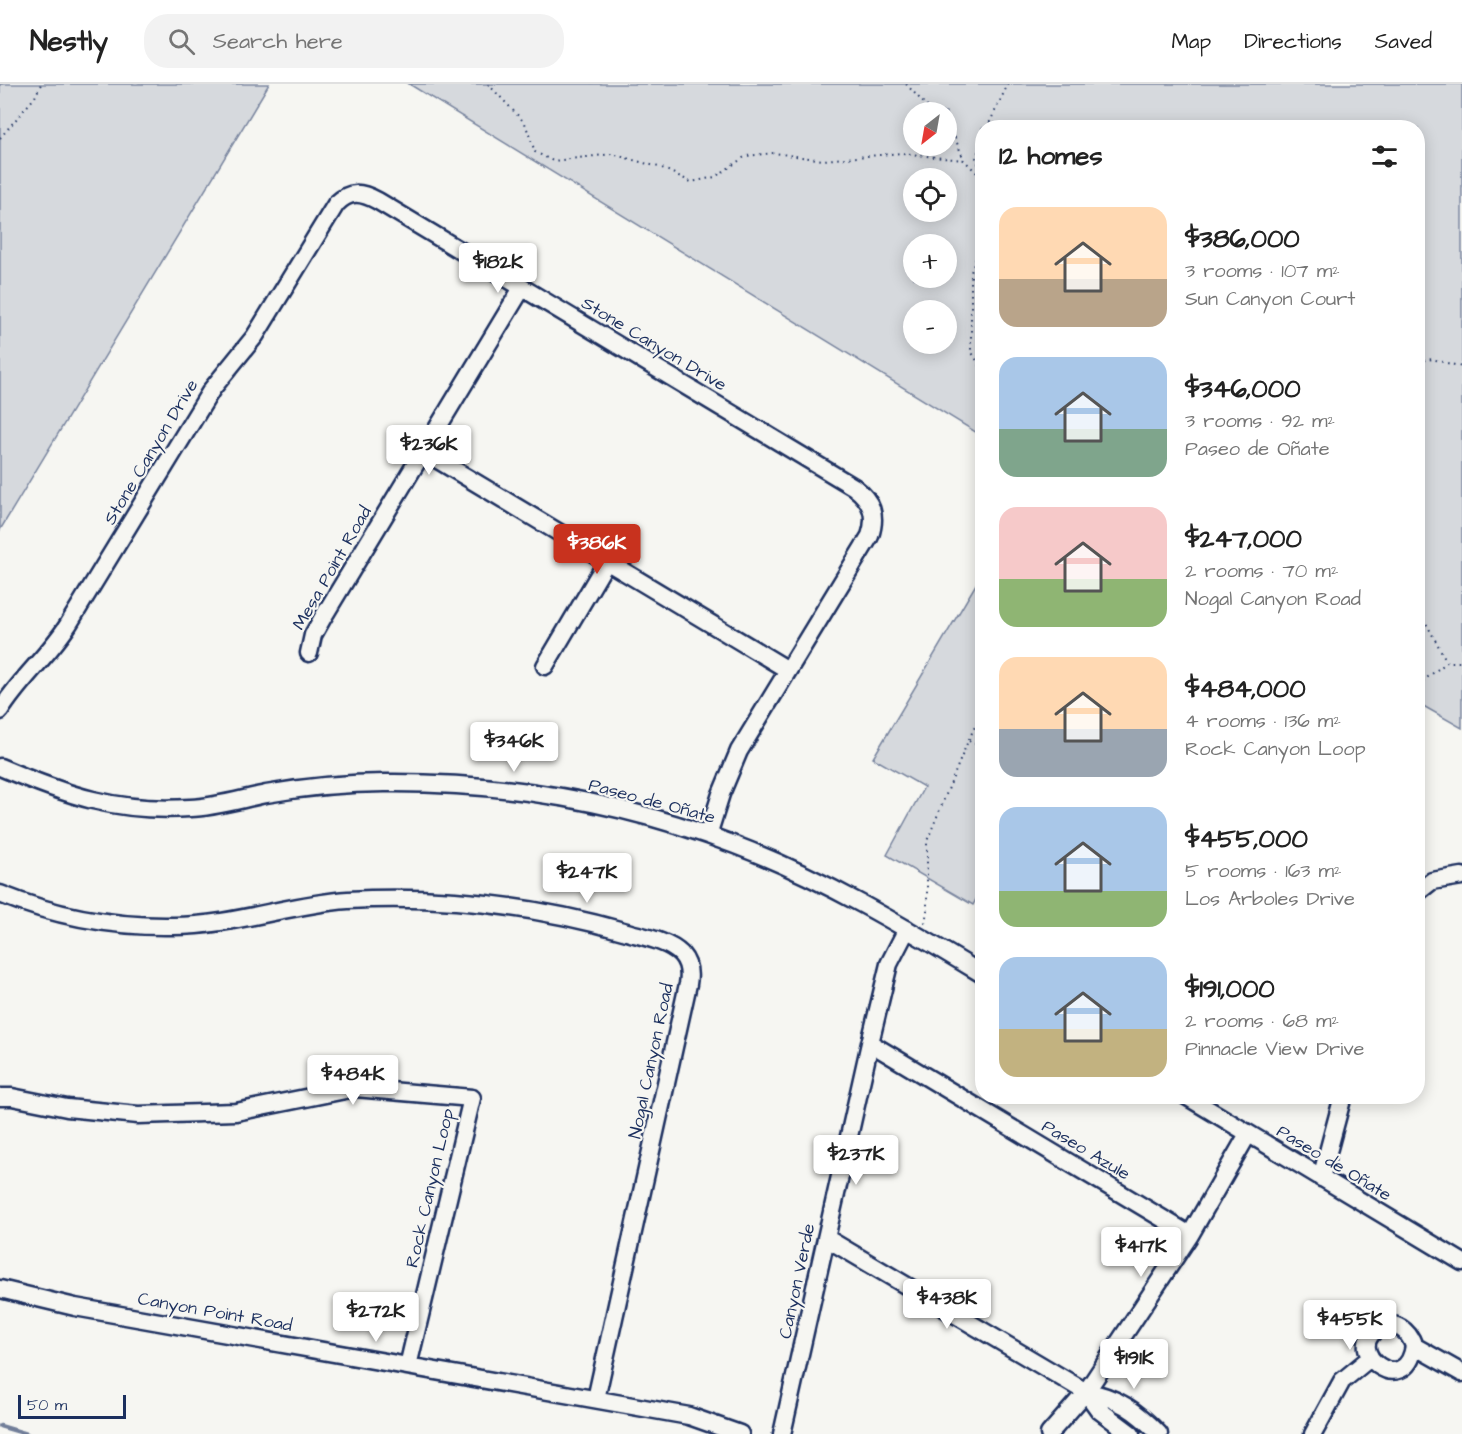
<!DOCTYPE html>
<html lang="en">
<head>
<meta charset="utf-8">
<style>
	body { margin:0; font-family:"Architects Daughter",sans-serif; background:#f2f2f2; color:#222; height:100vh; display:flex; flex-direction:column; font-size:22px; white-space:nowrap }
	* { box-sizing:border-box; margin:0 }
	p { font-size:20px; color:#767676 }
	.icon { flex:none; width:33px; height:33px; fill:none; stroke:currentColor; stroke-width:2; stroke-linecap:round; stroke-linejoin:round }
	.map { position:relative; flex:1; overflow:hidden }
	.details { position:absolute; left:975px; top:36px; width:450px; height:984px; display:flex; flex-direction:column; background:#fff; border-radius:24px; box-shadow:0 3px 15px #0003 }
	.details>* { flex:none }
	.needle { width:39px; rotate:211deg }
	.fabs { position:absolute; left:903px; top:18px; display:grid; gap:12px }
	.fabs a { display:grid; place-items:center; width:54px; height:54px; border-radius:50%; background:#fff; box-shadow:0 3px 15px #0003; font-size:30px }
	.scale { position:absolute; left:18px; bottom:15px; width:108px; box-sizing:border-box; padding-left:6px; border:3px solid #1b2f5e; border-top:0; font-size:16px; line-height:21px; white-space:nowrap; color:#1b2f5e; -webkit-text-stroke:4px #f6f6f2; paint-order:stroke }
	.price { position:absolute; translate:-50% -51px; padding:0 14px; border-radius:6px; background:#fff; color:#222; font-size:20px; line-height:39px; filter:drop-shadow(0 2px 3px #0008) }
	.price::after { content:''; position:absolute; left:50%; top:36px; width:18px; height:14px; margin-left:-9px; background:inherit; clip-path:polygon(0 0,100% 0,50% 100%) }
	.price.active { background:#c8321e; color:#fff }
	ul { padding:0; list-style:none }
	li { display:flex; align-items:center; gap:18px; height:150px; padding:0 24px }
	li span { display:grid; place-items:center; flex:none; width:168px; height:120px; border-radius:18px; color:#555 }
	li>.icon { margin-inline-start:auto }
	span .icon { width:72px; height:72px; fill:#fffc; stroke-width:1 }
	li b { font-size:26px }
	h2 { display:flex; justify-content:space-between; align-items:center; height:72px; padding:0 24px; font-size:26px }
	header { display:flex; align-items:center; gap:36px; box-sizing:border-box; height:84px; padding:0 30px; background:#fff; border-bottom:2px solid #e0e0e0 }
	header strong { font-size:28px }
	nav { display:flex; gap:33px; margin-inline-start:auto; font-size:21px }
	.search { width:420px; height:54px; background:#f2f2f2; display:flex; align-items:center; gap:15px; box-sizing:border-box; padding:0 21px; border-radius:24px; color:#767676; font-size:22px }
	.map>svg:first-child { display:block }
	.green { fill:#d6d9dd; stroke:#78849e; stroke-width:1.5; fill-rule:evenodd }
	.lines { fill:none; stroke-linecap:round; stroke-linejoin:round }
	.stream { stroke:#717e99; stroke-width:4.5 }
	.street-casing { stroke:#1b2f5e; stroke-width:21 }
	.path { stroke:#1b2f5e; stroke-width:2; stroke-dasharray:1.5 4.5; stroke-linecap:butt }
	.street { stroke:#f6f6f2; stroke-width:16 }
	.labels { text-anchor:middle; dominant-baseline:central; stroke-width:4.5; stroke-linejoin:round; paint-order:stroke }
	.street-label { font-size:18px; fill:#1b2f5e; stroke:#f6f6f2 }
</style>
</head>
<body>
<header>
<strong>Nestly</strong>
<div class="search"><svg class="icon" aria-label="search" viewBox="0 0 24 24"><circle cx="10" cy="10" r="6"/><path d="M15 15l6 6"/></svg>Search here</div>
<nav><a>Map</a><a>Directions</a><a>Saved</a></nav>
</header>
<div class="map">
<svg width="1462" height="1350" viewBox="0 0 1462 1350">
	<rect width="100%" height="100%" fill="#f6f6f2"/>
	<filter id="ink" filterUnits="userSpaceOnUse"><feTurbulence type="fractalNoise" baseFrequency=".0167" numOctaves="2"/><feDisplacementMap in="SourceGraphic" scale="12" xChannelSelector="R" yChannelSelector="G"/><feConvolveMatrix kernelMatrix="1 2 1 2 8 2 1 2 1" color-interpolation-filters="sRGB"/></filter>
	<g filter="url(#ink)">
		<path class="green" d="M0 0H269L0 446Z
			M409 0H1462V644L1418 619V44H982V352ZM914 28H946V62H914ZM914 94H946V128H914ZM946 160V194H914V160ZM914 226H946V260H914Z
			M982 490V804L973 821 887 771 924 703 873 674Z"/>
		<g class="lines">
			<path class="stream" d="M0 1342 27 1350"/>
			<defs>
				<path id="street" d="M423 367 788 586
					M309 569 313 551 322 535 522 204
					M545 582 607 477
					M0 627C19 596 48 572 68 541L212 305 255 252 336 120C350 106 361 108 378 117L854 403C872 417 877 431 870 452L739 667 721 710 708 751
					M0 683C66 711 117 729 190 724 216 723 241 715 266 710 306 703 345 699 385 699 504 698 623 718 735 761 822 794 903 842 982 890
					M1418 808 1432 797 1462 792
					M0 810C55 832 114 843 173 842 233 842 289 820 348 816 442 811 537 822 627 848 644 853 668 857 681 870 689 879 690 889 688 900L596 1315
					M870 959 1190 1151
					M1186 1012 1462 1178
					M0 1013H12L67 1024 138 1031 236 1028 355 1004 472 1014 408 1282
					M1321 1094 1343 1012
					M826 1154 1086 1308C1116 1312 1138 1328 1159 1350
					M0 1205 75 1223 689 1332 740 1350
					M1414 1262C1406 1317 1340 1266 1379 1244 1395 1235 1409 1247 1414 1262L1462 1289
					M1086 1308 1099 1326 1131 1350
					M782 1350 870 959 889 880 907 845
					M1049 1350 1086 1308 1190 1151 1248 1050
					M1313 1350 1342 1297 1370 1274"/>
			</defs>
			<use href="#street" class="street-casing"/>
			<path class="path" d="M488 0 525 39 535 68 553 77 612 70 662 84 691 98 715 93 746 72 774 69 823 76 902 69 943 74 964 76 982 94
				M906 0 932 28
				M987 44 1008 0
				M946 45 955 54 964 76
				M0 54 35 13 41 0
				M982 56 976 74 982 89
				M982 158 971 188V267L982 285
				M1418 278 1432 275 1462 283
				M1418 524 1447 578H1462
				M1418 601 1447 578
				M969 657 982 663
				M925 839 927 827V757L968 657 982 628"/>
			<use href="#street" class="street"/>
		</g>
	</g>
	<g class="labels">
		<g class="street-label">
			<text transform="translate(654 260) rotate(31)">Stone Canyon Drive</text>
			<text transform="translate(151 368) rotate(-59)">Stone Canyon Drive</text>
			<text transform="translate(332 484) rotate(-60)">Mesa Point Road</text>
			<text transform="translate(652 717) rotate(15)">Paseo de Oñate</text>
			<text transform="translate(651 977) rotate(-78)">Nogal Canyon Road</text>
			<text transform="translate(1086 1066) rotate(31)">Paseo Azule</text>
			<text transform="translate(1334 1079) rotate(31)">Paseo de Oñate</text>
			<text transform="translate(430 1104) rotate(-77)">Rock Canyon Loop</text>
			<text transform="translate(797 1197) rotate(-78)">Canyon Verde</text>
			<text transform="translate(215 1228) rotate(10)">Canyon Point Road</text>
		</g>
	</g>
</svg>
<div class="fabs">
<a><svg class="needle" viewBox="-14 -14 28 28"><path d="M0-13l5 13h-10z" fill="#e53935"/><path d="M0 13l5-13h-10z" fill="#767676"/></svg></a>
<a><svg class="icon" aria-label="locate" viewBox="0 0 24 24"><circle cx="12" cy="12" r="6"/><path d="M12 2v4M12 18v4M2 12h4M18 12h4"/></svg></a>
<a>+</a>
<a>−</a>
</div>
<div class="scale">50 m</div>
<b class="price" style="left:498px;top:210px">$182K</b>
<b class="price" style="left:429px;top:392px">$236K</b>
<b class="price active" style="left:597px;top:491px">$386K</b>
<b class="price" style="left:514px;top:689px">$346K</b>
<b class="price" style="left:587px;top:820px">$247K</b>
<b class="price" style="left:353px;top:1022px">$484K</b>
<b class="price" style="left:856px;top:1102px">$237K</b>
<b class="price" style="left:1141px;top:1194px">$417K</b>
<b class="price" style="left:947px;top:1246px">$438K</b>
<b class="price" style="left:376px;top:1259px">$272K</b>
<b class="price" style="left:1350px;top:1267px">$455K</b>
<b class="price" style="left:1134px;top:1306px">$191K</b>
<section class="details">
<h2>12 homes<svg class="icon" aria-label="filters" viewBox="0 0 24 24"><path d="M4 7h16M4 17h16"/><circle cx="9" cy="7" r="2"/><circle cx="15" cy="17" r="2"/></svg></h2>
<ul>
<li><span style="background:linear-gradient(#ffd9b3 60%,#b9a48a 0)"><svg class="icon" aria-label="home" viewBox="0 0 24 24"><path d="M3 11l9-7 9 7M6 9v11h12V9"/></svg></span><div><b>$386,000</b><p>3 rooms · 107 m²</p><p>Sun Canyon Court</p></div></li>
<li><span style="background:linear-gradient(#a9c7e8 60%,#7fa58c 0)"><svg class="icon" aria-label="home" viewBox="0 0 24 24"><path d="M3 11l9-7 9 7M6 9v11h12V9"/></svg></span><div><b>$346,000</b><p>3 rooms · 92 m²</p><p>Paseo de Oñate</p></div></li>
<li><span style="background:linear-gradient(#f6c9c9 60%,#8fb573 0)"><svg class="icon" aria-label="home" viewBox="0 0 24 24"><path d="M3 11l9-7 9 7M6 9v11h12V9"/></svg></span><div><b>$247,000</b><p>2 rooms · 70 m²</p><p>Nogal Canyon Road</p></div></li>
<li><span style="background:linear-gradient(#ffd9b3 60%,#9aa5b1 0)"><svg class="icon" aria-label="home" viewBox="0 0 24 24"><path d="M3 11l9-7 9 7M6 9v11h12V9"/></svg></span><div><b>$484,000</b><p>4 rooms · 136 m²</p><p>Rock Canyon Loop</p></div></li>
<li><span style="background:linear-gradient(#a9c7e8 70%,#8fb573 0)"><svg class="icon" aria-label="home" viewBox="0 0 24 24"><path d="M3 11l9-7 9 7M6 9v11h12V9"/></svg></span><div><b>$455,000</b><p>5 rooms · 163 m²</p><p>Los Arboles Drive</p></div></li>
<li><span style="background:linear-gradient(#a9c7e8 60%,#c2b280 0)"><svg class="icon" aria-label="home" viewBox="0 0 24 24"><path d="M3 11l9-7 9 7M6 9v11h12V9"/></svg></span><div><b>$191,000</b><p>2 rooms · 68 m²</p><p>Pinnacle View Drive</p></div></li>
</ul>
</section>
</div>
</body>
</html>
